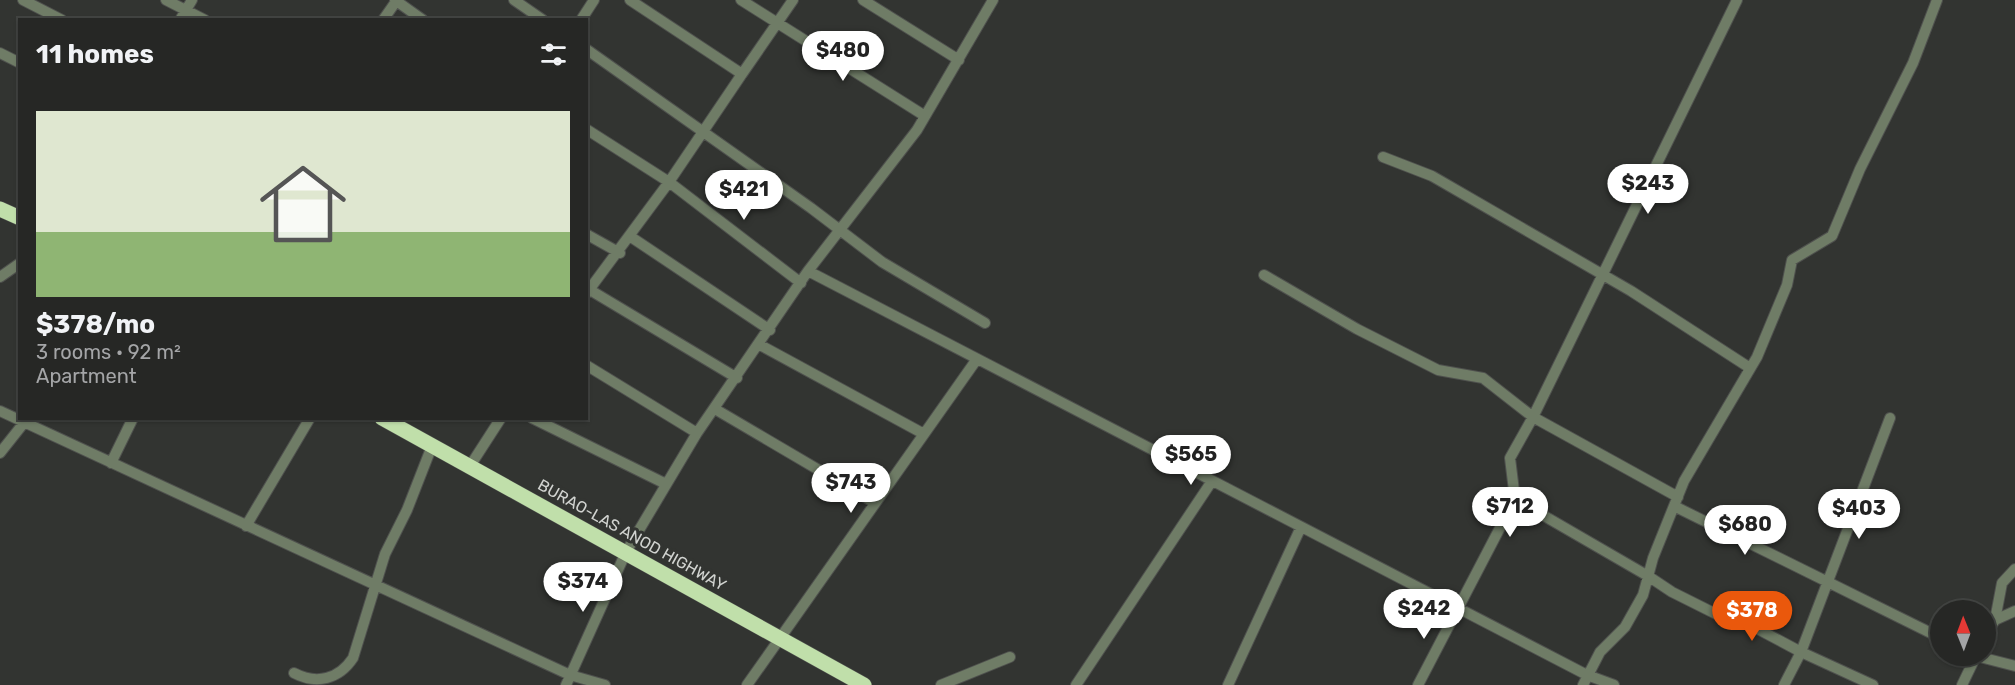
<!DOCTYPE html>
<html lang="en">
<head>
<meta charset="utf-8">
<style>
	body { margin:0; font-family:Rubik,sans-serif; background:#2e2f2d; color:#f1f3f6; height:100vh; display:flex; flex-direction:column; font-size:22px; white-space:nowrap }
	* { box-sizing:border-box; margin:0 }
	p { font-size:20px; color:#a4a5a7 }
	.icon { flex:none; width:33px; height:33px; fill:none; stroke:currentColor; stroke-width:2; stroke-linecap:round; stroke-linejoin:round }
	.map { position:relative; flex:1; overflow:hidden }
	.panel { position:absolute; left:18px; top:18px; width:570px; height:402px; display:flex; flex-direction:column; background:#262725; border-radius:0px; box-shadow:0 2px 4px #0004,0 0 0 2px #424442 }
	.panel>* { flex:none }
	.needle { width:39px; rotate:359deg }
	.tools { position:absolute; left:1930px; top:600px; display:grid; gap:12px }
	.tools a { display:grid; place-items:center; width:66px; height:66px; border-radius:50%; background:#262725; box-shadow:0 2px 4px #0004,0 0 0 2px #424442; font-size:30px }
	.price { position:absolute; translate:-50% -51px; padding:0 14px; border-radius:21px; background:#fff; color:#222; font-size:20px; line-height:39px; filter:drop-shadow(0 2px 3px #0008) }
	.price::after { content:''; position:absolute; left:50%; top:36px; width:18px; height:14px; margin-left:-9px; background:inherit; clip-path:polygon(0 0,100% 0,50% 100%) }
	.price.active { background:#ea580c; color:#fff }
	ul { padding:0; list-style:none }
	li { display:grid; align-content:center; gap:12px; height:318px; padding:0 18px }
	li+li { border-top:2px solid #424442 }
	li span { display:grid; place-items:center; height:186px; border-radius:0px; color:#555 }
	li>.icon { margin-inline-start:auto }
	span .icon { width:108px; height:108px; fill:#fffc; stroke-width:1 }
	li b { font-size:26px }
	h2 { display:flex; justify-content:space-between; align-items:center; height:72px; padding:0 18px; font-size:26px }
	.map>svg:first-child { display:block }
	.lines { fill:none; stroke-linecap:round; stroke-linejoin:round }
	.minor-casing { stroke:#4f514e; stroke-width:12 }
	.highway-casing { stroke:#4f514e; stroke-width:16 }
	.minor { stroke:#6f7c66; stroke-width:10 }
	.highway { stroke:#c0dfaa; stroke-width:15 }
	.labels { text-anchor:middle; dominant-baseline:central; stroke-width:6; stroke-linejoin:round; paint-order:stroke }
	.street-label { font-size:16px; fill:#d1d3d0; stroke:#323431 }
</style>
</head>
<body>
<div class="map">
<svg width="2015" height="685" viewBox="0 0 2015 685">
	<rect width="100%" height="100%" fill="#323431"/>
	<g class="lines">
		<defs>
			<path id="minor" d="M23 0 62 20
				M166 0 205 20
				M395 0 423 20
				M514 0 543 20
				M630 0 742 74 793 0
				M741 0 925 116
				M863 0 959 60
				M180 20 192 0
				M383 20 397 0
				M581 20 594 0
				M586 49 811 208 882 262 985 323
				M0 53 20 63
				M586 129 669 182 801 283
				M1383 157 1432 176 1631 291 1750 368
				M586 234 620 253
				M631 237 770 330
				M808 271 1587 675 1614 685
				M1264 275 1357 329 1438 370 1483 378 1533 417 1737 0
				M0 277 20 263
				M590 290 737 378
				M586 294 669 182 742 74
				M760 345 924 434
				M586 365 697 433
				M715 409 875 503
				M0 411 570 675 605 685
				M532 418 666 484
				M0 453 27 419
				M111 463 133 418
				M470 466 501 418
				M1515 499 1648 576 1672 592 1716 614 1739 619 1801 652 1873 685
				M1674 506 1941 638
				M246 526 310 418
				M1995 620 2002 583 2015 569
				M1986 635 1995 620 2015 611
				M1976 656 2015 666
				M294 673C317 685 339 679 353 658L385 554 407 510 432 446
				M566 685 626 552 697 433 808 271 917 130 993 0
				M747 685 977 359
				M941 685 1010 657
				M1076 685 1212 481
				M1228 685 1301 527
				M1418 685 1515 499 1510 458 1533 417 1678 497
				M1583 685 1600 652 1625 627 1643 595 1653 558 1684 481 1757 357 1787 285 1792 260 1832 236 1860 169 1913 63 1937 0
				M1784 685 1801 652 1890 418
				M1962 685 1976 656"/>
			<path id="highway" d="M0 209 20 218
				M382 418 864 685"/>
		</defs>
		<use href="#minor" class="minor-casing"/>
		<use href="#highway" class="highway-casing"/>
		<use href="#minor" class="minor"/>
		<use href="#highway" class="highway"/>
	</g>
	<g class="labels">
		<g class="street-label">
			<text transform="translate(632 535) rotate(29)">BURAO-LAS ANOD HIGHWAY</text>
		</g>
	</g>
</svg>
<div class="tools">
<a><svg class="needle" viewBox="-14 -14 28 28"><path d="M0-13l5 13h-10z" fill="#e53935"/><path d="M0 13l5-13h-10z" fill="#a4a5a7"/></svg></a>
</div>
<b class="price" style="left:843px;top:82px">$480</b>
<b class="price" style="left:1648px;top:215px">$243</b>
<b class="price" style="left:744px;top:221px">$421</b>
<b class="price" style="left:1191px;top:486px">$565</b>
<b class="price" style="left:851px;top:514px">$743</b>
<b class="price" style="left:1510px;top:538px">$712</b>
<b class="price" style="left:1859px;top:540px">$403</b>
<b class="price" style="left:1745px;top:556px">$680</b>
<b class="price" style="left:583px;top:613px">$374</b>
<b class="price" style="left:1424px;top:640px">$242</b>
<b class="price active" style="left:1752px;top:642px">$378</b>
<section class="panel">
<h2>11 homes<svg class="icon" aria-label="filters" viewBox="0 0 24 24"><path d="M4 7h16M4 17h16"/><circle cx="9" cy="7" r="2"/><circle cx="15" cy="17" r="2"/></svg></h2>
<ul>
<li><span style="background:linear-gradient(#dfe7d0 65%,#8fb573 0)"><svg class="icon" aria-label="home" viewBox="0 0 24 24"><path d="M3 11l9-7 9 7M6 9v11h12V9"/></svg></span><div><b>$378/mo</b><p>3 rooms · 92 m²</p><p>Apartment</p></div></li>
</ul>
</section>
</div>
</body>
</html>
